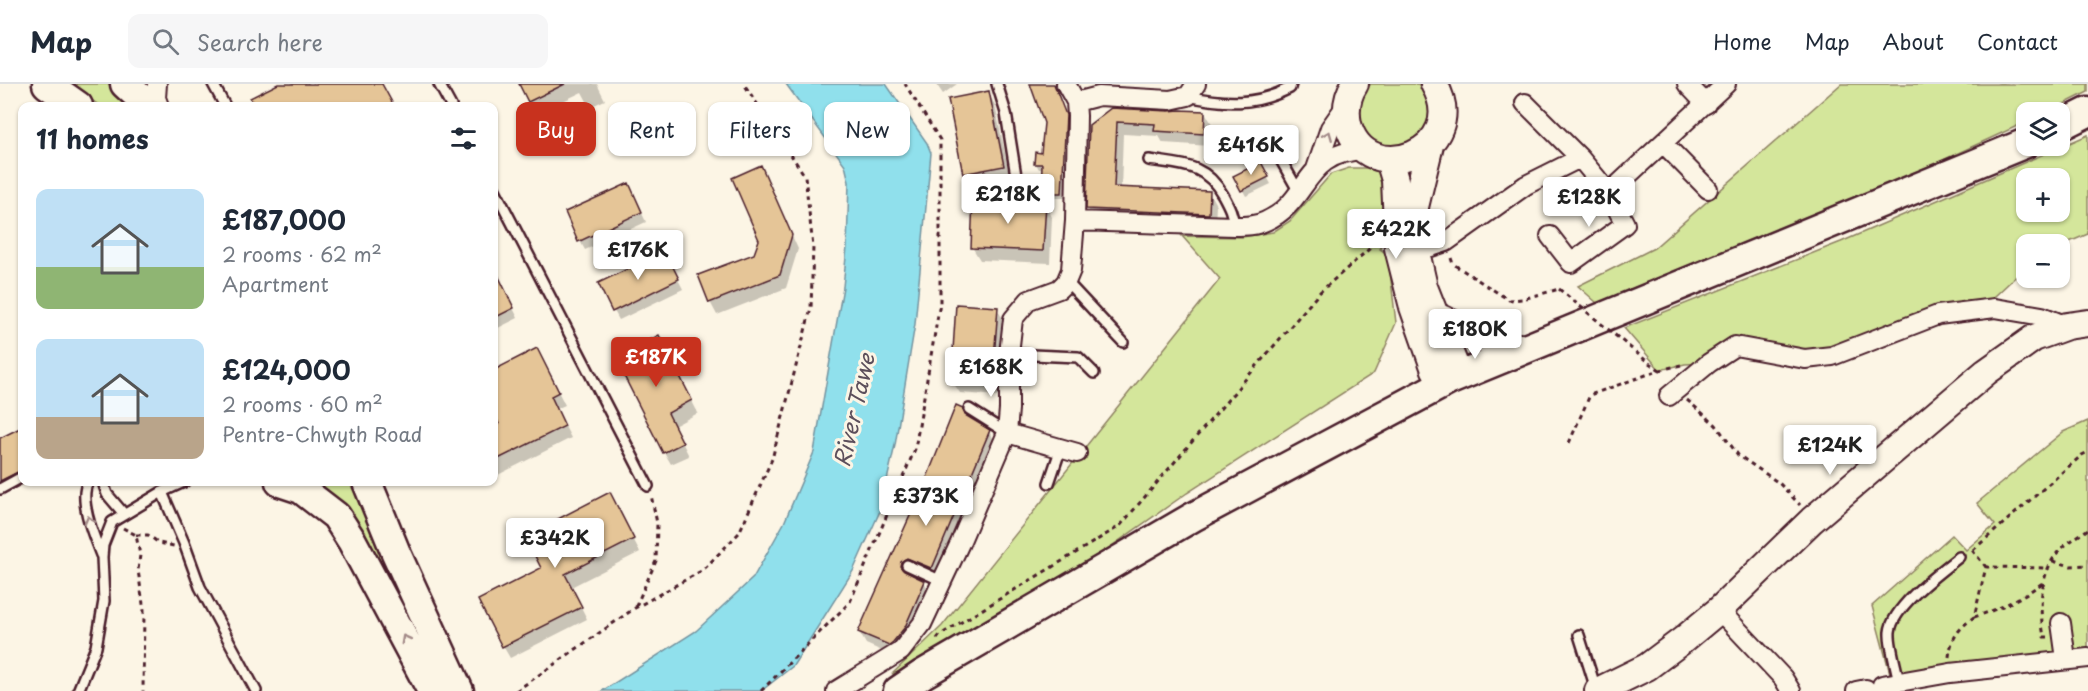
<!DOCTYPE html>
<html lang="en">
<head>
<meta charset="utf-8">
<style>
	body { margin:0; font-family:"Playpen Sans",sans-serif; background:#f6f6f7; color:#1f2937; height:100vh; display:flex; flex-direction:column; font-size:22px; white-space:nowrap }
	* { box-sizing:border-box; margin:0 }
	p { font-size:20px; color:#747a83 }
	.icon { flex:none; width:33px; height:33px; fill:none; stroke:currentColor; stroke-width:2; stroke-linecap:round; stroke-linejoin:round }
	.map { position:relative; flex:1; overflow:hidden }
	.sheet { position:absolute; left:18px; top:18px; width:480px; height:384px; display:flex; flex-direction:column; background:#fff; border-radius:12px; box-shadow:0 2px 4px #0004 }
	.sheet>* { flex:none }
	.banner { position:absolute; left:516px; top:18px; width:570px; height:54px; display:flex; gap:12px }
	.tools { position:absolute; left:2016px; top:18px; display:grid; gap:12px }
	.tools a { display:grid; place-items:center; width:54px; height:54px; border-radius:12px; background:#fff; box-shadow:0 2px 4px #0004; font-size:30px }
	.price { position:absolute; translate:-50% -51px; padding:0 14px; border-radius:6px; background:#fff; color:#222; font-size:20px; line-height:39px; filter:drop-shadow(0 2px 3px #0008) }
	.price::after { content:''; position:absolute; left:50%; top:36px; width:18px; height:14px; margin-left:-9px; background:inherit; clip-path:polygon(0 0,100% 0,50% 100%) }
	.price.current { background:#c8321e; color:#fff }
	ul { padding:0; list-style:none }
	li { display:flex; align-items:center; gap:18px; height:150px; padding:0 18px }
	li span { display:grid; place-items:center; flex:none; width:168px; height:120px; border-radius:12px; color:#555 }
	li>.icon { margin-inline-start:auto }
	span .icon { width:72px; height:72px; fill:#fffc; stroke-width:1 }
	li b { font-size:26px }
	h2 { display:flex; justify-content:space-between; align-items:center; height:72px; padding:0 18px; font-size:26px }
	.tag { padding:0 21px; border-radius:12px; background:#fff; box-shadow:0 2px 4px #0004; font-size:21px; line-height:54px }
	.tag.current { background:#c8321e; color:#fff }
	header { display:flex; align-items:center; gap:36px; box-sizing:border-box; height:84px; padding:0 30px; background:#fff; border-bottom:2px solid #e0e1e3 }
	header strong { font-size:28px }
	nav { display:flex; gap:33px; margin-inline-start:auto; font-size:21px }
	.search { width:420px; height:54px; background:#f6f6f7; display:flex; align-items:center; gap:15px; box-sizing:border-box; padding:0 21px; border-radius:12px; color:#747a83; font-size:22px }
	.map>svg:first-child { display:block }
	.green { fill:#d4e69b; stroke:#8f8263; stroke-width:1.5; fill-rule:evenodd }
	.water { fill:#90e0ec; stroke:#74939f; stroke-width:1.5 }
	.shadow { fill:#0003; fill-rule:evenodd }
	.building { fill:#e5c597; stroke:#4a1f2b; stroke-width:1.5 }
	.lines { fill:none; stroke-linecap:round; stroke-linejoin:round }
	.lane-casing { stroke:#4a1f2b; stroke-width:14 }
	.street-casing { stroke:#4a1f2b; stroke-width:22 }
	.secondary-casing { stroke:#4a1f2b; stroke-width:30 }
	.primary-casing { stroke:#4a1f2b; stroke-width:33 }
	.path { stroke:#4a1f2b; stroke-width:3; stroke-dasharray:4.5 4.5; stroke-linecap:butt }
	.lane { stroke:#fcf5e5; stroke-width:9 }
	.street { stroke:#fcf5e5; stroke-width:18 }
	.secondary { stroke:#fcf5e5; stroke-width:26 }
	.primary { stroke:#fcf5e5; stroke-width:28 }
	.path-bridge { stroke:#4a1f2b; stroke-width:3; stroke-dasharray:4.5 4.5; stroke-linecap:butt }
	.oneway { stroke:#a38a88 }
	.labels { text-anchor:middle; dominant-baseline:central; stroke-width:6; stroke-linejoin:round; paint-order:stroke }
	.water-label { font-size:22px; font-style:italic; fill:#5c4f5b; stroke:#fcf5e5 }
</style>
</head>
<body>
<header>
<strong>Map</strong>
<div class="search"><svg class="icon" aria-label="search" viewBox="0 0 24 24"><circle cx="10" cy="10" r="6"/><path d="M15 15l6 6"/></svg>Search here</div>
<nav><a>Home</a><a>Map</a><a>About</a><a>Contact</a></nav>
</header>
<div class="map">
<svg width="2088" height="607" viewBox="0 0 2088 607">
	<rect width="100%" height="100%" fill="#fcf5e5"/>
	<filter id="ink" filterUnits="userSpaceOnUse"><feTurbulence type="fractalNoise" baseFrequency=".0167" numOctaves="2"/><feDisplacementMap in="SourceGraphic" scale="12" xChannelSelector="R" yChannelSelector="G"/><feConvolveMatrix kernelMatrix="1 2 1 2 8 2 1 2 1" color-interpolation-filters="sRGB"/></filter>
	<g filter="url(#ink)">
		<path class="green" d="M70 0H109L134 22H100Z
			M1371 0H1418C1430 12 1431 24 1430 41L1405 65 1370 58 1357 35 1362 9Z
			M1841 0H2088V8L2048 28H2026V38L1932 81 1597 219 1578 202 1654 164Z
			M2088 51V150L2060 162V160H2026V183L1980 226 1832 272 1735 262 1709 279 1685 280 1660 286 1624 244 1841 158ZM2026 94H2060V128H2026Z
			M1349 84H1372L1385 91 1387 137 1380 165 1388 171 1396 239 1374 289 1187 409 1093 475 923 580 892 590 942 542 1220 195 1182 152 1242 153 1273 148 1290 137 1331 90Z
			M2088 337V570L1892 597 1872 522 1952 451 1966 466 1995 441 1977 419 2063 348Z
			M315 398H350L363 418 450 607 314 400Z"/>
		<path class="water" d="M786 0H886L927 59 931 69 915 240 895 361 880 427 853 487 793 582 761 607H602L696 547 753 494 784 439 814 368 843 203 847 163 849 98 845 81Z"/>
		<path class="shadow" d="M281 0H381L393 22H257L252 14Z
			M521 0H597L605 16 590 23 582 8 536 30Z
			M936 0H957L943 10Z
			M1032 0H1055L1068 39 1065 114H1046L1042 108 1043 85H1039L1036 80 1042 70 1046 39Z
			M988 9 995 21 1010 94 972 102 964 90Z
			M1111 25 1205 28 1212 40 1211 62 1163 59 1159 52 1123 50 1121 105 1209 108 1216 121 1215 142 1095 137 1088 125Z
			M1260 80 1271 100 1246 112 1235 92Z
			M767 96 798 165 786 204 717 231 710 218 755 171 761 155Z
			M633 110 646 138 585 166 580 157Z
			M1045 120 1052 133 1050 179 980 176 972 163Z
			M669 178 683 205 619 236 614 227Z
			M494 186 518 234 494 246Z
			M997 225 1004 237 999 312 960 309 952 297Z
			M537 266 565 321 556 325 571 354 494 393V345L501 341 494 325V287Z
			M666 266 698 329 674 342 689 372 671 380 664 368Z
			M962 325 967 334 989 348 997 360 940 495 915 486 908 491 924 498 931 510 896 573 866 560 859 548ZM914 471 902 480V476Z
			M22 344 23 398 0 410V355Z
			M617 423 640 468 571 503 587 535 510 574 503 562Z"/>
		<path class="building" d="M278 0H382L394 22H255L250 14Z
			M519 0H565L528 18Z
			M1030 0H1054L1066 31 1062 109H1041L1042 80H1034L1035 68 1041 69 1044 39Z
			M989 7 1004 82 963 90 948 15Z
			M1111 24 1169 27 1179 26 1205 27 1204 50 1154 47 1155 40 1117 38 1114 103 1210 107 1209 130 1086 125 1089 41Z
			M1261 78 1269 93 1241 107 1233 92Z
			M761 81 792 151 780 191 709 219 698 191 754 170 759 156 732 94Z
			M629 99 642 128 578 158 565 128Z
			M973 115 1046 119 1043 167 971 164Z
			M665 167 679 195 612 228 598 199Z
			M494 183 514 224 494 234Z
			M956 220 998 223 992 300 951 297Z
			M659 251 692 316 668 329 683 359 663 369 615 274Z
			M537 264 559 308 551 312 565 342 494 377V343L499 340 494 329V286Z
			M956 321 963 324 965 331 990 346 933 482 931 484 907 474 901 478 900 482 904 487 925 497 905 543 893 558 889 561 858 548 926 396Z
			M22 343V386L0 397V354Z
			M610 408 634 455 565 490 582 523 502 563 478 516 541 484 525 452Z"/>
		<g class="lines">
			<defs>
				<path id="lane" d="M213 0 225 22
					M439 0 451 22
					M997 0 1006 29 1017 98
					M1188 12C1224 20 1255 22 1290 4L1291 0
					M1269 55 1299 108
					M1149 76C1182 81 1205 79 1223 111 1229 122 1233 130 1234 142
					M494 104 648 402
					M1066 197 1123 258
					M1009 270 1078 273 1094 289
					M969 325 1007 349
					M88 398C78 415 94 453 101 471
					M103 398 107 410 124 430
					M1049 399 1061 364
					M0 405 22 393
					M162 408 184 459 200 503 256 607
					M907 481 942 497
					M1579 551 1596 605
					M1899 599C1897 585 1889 561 1890 548 1892 523 1940 488 1959 473
					M78 607 96 563 104 517 102 473 103 461 112 438 162 408 184 398"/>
				<path id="street" d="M157 0 156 14 159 22
					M1687 0 1706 20
					M1076 18 1099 12 1170 16 1188 12 1196 0
					M1525 19 1580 74
					M1663 59 1708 105
					M1316 85 1330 44 1347 20
					M1075 137 1234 142C1245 142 1256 142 1266 137 1311 117 1302 67 1366 66
					M1550 152 1571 179 1625 140 1609 109
					M1416 168 1446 158 1526 101 1580 74 1609 109 1726 0
					M1669 312 1709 279 1735 262 1805 275 1832 272 1938 231 1995 224 2042 232 2067 242
					M1007 349 1077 369
					M1719 526 1783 594 1791 607
					M2061 539 2066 575
					M1882 601 1950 589 2088 574
					M836 607 901 567 922 540 960 459 1007 349 1009 325V270L1013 235 1029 216 1059 205 1066 198 1071 186 1075 137 1077 32 1076 18 1066 0
					M1856 607 1866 605"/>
				<path id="secondary" d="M1355 0C1347 12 1345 25 1348 40 1366 108 1473 67 1434 0
					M1389 76 1395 96 1398 164 1413 223 1435 286 1450 296 1454 279 1424 203 1416 168 1415 123 1430 61
					M1435 232C1453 237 1460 247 1477 253 1493 260 1510 262 1527 264
					M1598 607 1647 583 1683 556 1719 526 1812 436 1986 288 2034 254 2067 242 2088 239"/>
				<path id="primary" d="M47 0 78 22
					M125 0 149 22
					M2060 42 2088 28
					M280 398 301 405 336 432 352 457 432 607
					M367 398 396 469 459 607
					M898 607 923 590 1193 433 1450 296 2026 59"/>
			</defs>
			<use href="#lane" class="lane-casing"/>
			<use href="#street" class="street-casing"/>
			<use href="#secondary" class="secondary-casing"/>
			<use href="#primary" class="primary-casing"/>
			<path class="path" d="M1451 174 1453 180 1509 216 1523 215 1559 205
				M1649 279 1660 286
				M1687 316 1716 341 1738 371 1779 399 1800 421
				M1569 359 1590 311 1660 286 1681 281
				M123 444 136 451 140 471 138 486 144 527 143 607
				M136 451H148L159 459 174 462
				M1972 466 1986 483
				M1973 466 2082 371 2088 368
				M2053 477 2071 482 2088 481
				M636 522 656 477 657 439 651 411
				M1974 533C2000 525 2021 514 2044 498
				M2048 553H2044C2039 525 2039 491 2058 468 2066 459 2079 452 2088 445
				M937 555 940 551 1120 442 1320 208 1377 158
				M1949 573C1951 554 1959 544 1974 533L1986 483 2050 484
				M516 607 635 524 703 486 739 449 772 375 811 224 813 163 805 92 744 0
				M761 607 850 518 915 365 940 219V56L905 0"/>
			<use href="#lane" class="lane"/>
			<use href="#street" class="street"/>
			<use href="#secondary" class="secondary"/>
			<use href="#primary" class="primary"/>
			<path class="path-bridge" d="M1559 205 1649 279"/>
		</g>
		<defs><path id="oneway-chevron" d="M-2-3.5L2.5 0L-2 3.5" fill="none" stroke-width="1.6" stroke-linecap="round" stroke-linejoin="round" transform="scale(1.5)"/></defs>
		<g class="oneway">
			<use href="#oneway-chevron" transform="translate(1328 51) rotate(-68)"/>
			<use href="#oneway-chevron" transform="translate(89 436) rotate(-104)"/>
			<use href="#oneway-chevron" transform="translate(405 555) rotate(-118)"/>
		</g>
	</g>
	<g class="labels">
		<g class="water-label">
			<text transform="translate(853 326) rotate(-77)">River Tawe</text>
		</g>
	</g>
</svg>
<div class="tools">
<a><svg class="icon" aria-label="layers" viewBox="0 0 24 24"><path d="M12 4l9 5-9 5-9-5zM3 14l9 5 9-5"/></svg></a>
<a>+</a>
<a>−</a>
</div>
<b class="price" style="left:1251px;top:92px">£416K</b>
<b class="price" style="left:1008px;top:141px">£218K</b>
<b class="price" style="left:1589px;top:144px">£128K</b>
<b class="price" style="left:1396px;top:176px">£422K</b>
<b class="price" style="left:638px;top:197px">£176K</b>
<b class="price" style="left:1475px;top:276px">£180K</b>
<b class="price current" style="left:656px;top:304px">£187K</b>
<b class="price" style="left:991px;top:314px">£168K</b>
<b class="price" style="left:1830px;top:392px">£124K</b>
<b class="price" style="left:926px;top:443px">£373K</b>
<b class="price" style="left:555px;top:485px">£342K</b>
<div class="banner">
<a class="tag current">Buy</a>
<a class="tag">Rent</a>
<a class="tag">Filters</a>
<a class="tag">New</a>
</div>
<section class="sheet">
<h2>11 homes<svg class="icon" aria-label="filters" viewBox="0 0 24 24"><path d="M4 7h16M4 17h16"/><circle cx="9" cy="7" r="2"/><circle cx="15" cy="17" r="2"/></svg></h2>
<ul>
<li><span style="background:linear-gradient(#bfe0f5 65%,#8fb573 0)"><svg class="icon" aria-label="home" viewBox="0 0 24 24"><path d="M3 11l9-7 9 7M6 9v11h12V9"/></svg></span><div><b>£187,000</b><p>2 rooms · 62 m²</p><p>Apartment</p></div></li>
<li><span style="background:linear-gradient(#bfe0f5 65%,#b9a48a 0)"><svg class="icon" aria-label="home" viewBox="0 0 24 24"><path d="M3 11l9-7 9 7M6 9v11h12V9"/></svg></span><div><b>£124,000</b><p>2 rooms · 60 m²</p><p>Pentre-Chwyth Road</p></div></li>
</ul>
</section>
</div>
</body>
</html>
